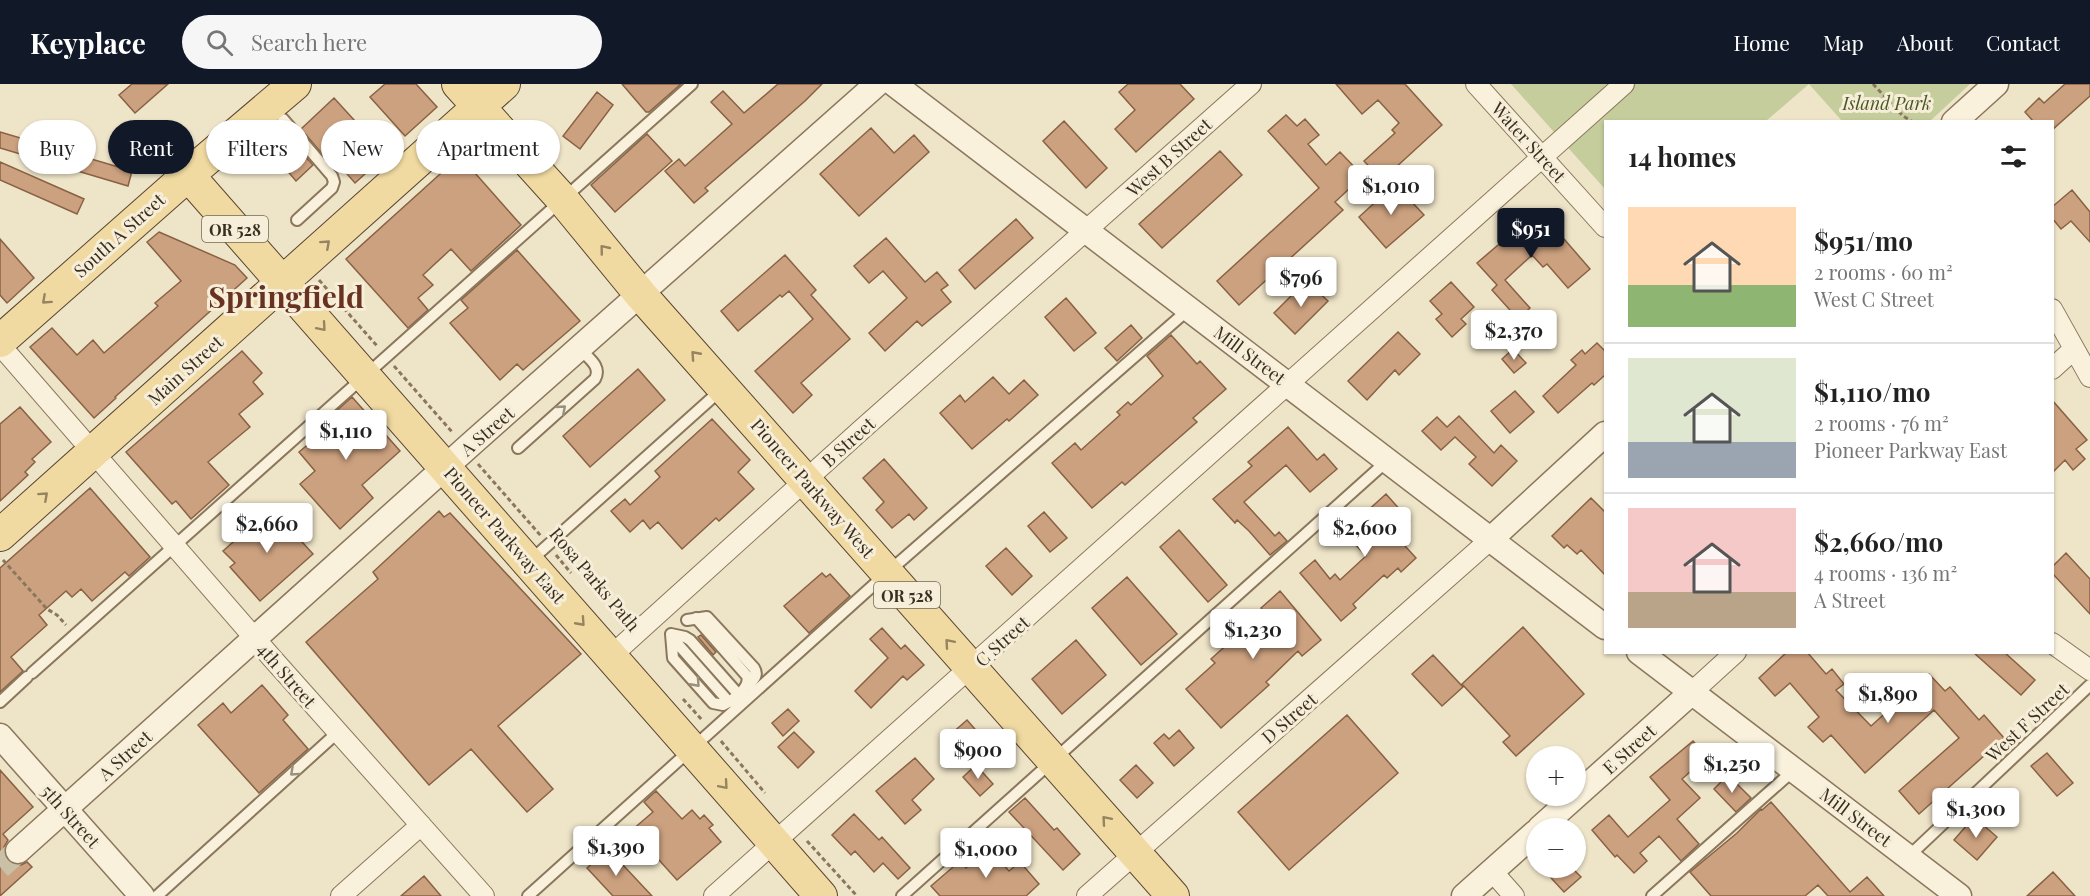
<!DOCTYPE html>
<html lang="en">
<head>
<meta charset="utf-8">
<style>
	body { margin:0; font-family:"Playfair Display",serif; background:#f6f6f6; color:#222; height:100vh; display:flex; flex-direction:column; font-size:22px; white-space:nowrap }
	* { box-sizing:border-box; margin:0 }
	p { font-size:20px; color:#767676 }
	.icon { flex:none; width:33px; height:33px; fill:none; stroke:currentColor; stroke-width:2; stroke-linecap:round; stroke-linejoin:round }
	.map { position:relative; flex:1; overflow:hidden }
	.details { position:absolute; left:1604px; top:36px; width:450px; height:534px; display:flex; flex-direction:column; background:#fff; border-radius:0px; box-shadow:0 2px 4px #0004 }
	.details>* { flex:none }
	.hud { position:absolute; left:18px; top:36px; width:570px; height:54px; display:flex; gap:12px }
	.controls { position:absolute; left:1526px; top:662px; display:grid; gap:12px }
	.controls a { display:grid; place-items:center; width:60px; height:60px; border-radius:50%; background:#fff; box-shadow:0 2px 4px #0004; font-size:30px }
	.price { position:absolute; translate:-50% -51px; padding:0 14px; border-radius:6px; background:#fff; color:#222; font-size:20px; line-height:39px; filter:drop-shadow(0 2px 3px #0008) }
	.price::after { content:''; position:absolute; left:50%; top:36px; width:18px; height:14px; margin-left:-9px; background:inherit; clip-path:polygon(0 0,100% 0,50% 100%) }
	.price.on { background:#111827; color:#fff }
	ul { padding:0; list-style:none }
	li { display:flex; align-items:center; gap:18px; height:150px; padding:0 24px }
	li+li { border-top:2px solid #e0e0e0 }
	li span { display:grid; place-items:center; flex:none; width:168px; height:120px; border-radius:0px; color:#555 }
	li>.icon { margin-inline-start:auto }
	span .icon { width:72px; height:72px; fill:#fffc; stroke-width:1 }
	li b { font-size:26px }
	h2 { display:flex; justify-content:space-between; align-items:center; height:72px; padding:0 24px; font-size:26px }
	.pill { padding:0 21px; border-radius:27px; background:#fff; box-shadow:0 2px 4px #0004; font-size:21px; line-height:54px }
	.pill.on { background:#111827; color:#fff }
	header { display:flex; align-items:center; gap:36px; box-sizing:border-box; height:84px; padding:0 30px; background:#111827; color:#fff }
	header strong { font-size:28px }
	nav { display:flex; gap:33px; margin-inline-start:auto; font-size:21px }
	.search { width:420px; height:54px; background:#f6f6f6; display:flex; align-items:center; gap:15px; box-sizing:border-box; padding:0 21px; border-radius:33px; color:#767676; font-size:22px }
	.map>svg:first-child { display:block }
	.green { fill:#c5cd9c }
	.building { fill:#cca17f; stroke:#896143; stroke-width:1.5 }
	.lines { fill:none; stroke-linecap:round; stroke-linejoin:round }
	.tertiary-tunnel { stroke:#cac0a6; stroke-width:24; stroke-dasharray:24 12; stroke-linecap:butt }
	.service-casing { stroke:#8a775d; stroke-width:14 }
	.minor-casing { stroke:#8a775d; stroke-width:22 }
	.tertiary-casing { stroke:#8a775d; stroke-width:27 }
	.primary-casing { stroke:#584531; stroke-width:34 }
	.path { stroke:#8a775d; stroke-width:3; stroke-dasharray:4.5 3; stroke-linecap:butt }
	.service { stroke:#f9f1dc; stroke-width:10 }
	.minor { stroke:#f9f1dc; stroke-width:20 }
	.tertiary { stroke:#f9f1dc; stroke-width:24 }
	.primary { stroke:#f0daa1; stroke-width:32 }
	.oneway { stroke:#968460 }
	.oneway2 { stroke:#9a907e }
	.labels { text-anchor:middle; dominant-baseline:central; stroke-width:6; stroke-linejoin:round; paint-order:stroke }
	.shield { fill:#f6eed8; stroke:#736857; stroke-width:1.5 }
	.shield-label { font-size:16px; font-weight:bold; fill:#3b2e20 }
	.park-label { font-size:18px; font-style:italic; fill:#495727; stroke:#f6eed8 }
	.street-label { font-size:18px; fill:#3b2e20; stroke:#f6eed8 }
	.town-label { font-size:30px; font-weight:bold; fill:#673220; stroke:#f6eed8 }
</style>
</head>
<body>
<header>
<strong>Keyplace</strong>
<div class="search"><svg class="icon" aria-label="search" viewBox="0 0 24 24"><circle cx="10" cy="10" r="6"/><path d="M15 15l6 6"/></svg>Search here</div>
<nav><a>Home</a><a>Map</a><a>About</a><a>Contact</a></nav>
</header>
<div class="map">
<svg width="2090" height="812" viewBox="0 0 2090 812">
	<rect width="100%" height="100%" fill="#eee4c8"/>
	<path class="green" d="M1511 0H1809L1766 37 1605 38V105Z
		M1809 0H1970L1929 38 1842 37Z"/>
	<path class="building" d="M132 0H168L135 29 119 11Z
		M385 0H416L437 23 405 52 370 13Z
		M622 0H681L649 28H646Z
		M778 0H822L805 17 705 104 708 107 694 119 665 87 679 75 685 82 732 40 711 18 723 7 744 29Z
		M1128 0H1180L1194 15 1136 68 1115 45 1135 26 1119 8Z
		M1336 0H1405L1442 41 1382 96 1364 77 1395 49 1392 46 1399 39 1378 16 1362 30Z
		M2065 0H2090V12L2052 46V38H2034L2025 28 2039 14 2044 19Z
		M597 8 613 21 580 65 563 52Z
		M334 14 386 71 355 99 328 68 324 72 301 45Z
		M1286 31 1297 42 1305 35 1319 51 1308 60 1326 81 1340 68 1363 92 1335 118 1343 126 1239 221 1217 197 1319 104 1268 47Z
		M1064 37 1107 84 1086 104 1043 57Z
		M871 44 894 69 914 51 929 68 859 132 820 90Z
		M0 48 132 87 128 102 0 64Z
		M282 48 313 81 296 97 266 62Z
		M647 50 672 77 615 128 591 101Z
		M1220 67 1242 91 1162 164 1139 140Z
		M460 72 521 141 471 187 451 165 423 191 433 201 418 214 428 226 408 244 346 175Z
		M0 78 84 115 77 130 0 96Z
		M1395 100 1424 131 1386 164 1359 133Z
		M2072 106 2090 128V158L2071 137 2061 145 2052 134V123Z
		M1539 126 1590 185 1568 204 1547 180 1543 183 1532 171 1505 196 1530 224 1518 235 1492 206 1497 201 1477 179Z
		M1016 135 1033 154 975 205 959 186Z
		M159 148 235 181 247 194 115 313 116 314 94 334 30 263 52 244 77 271 93 256 104 269 158 222 155 219 181 197 147 158Z
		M886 154 925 198 937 188 948 201 941 206 951 218 922 242 917 237 885 267 869 249 907 214 883 187 869 199 854 182Z
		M0 155 34 194 7 219 0 211Z
		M517 166 580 237 523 286 517 280 500 296 450 239 468 224 461 216Z
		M785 171 816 206 811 211 850 255 801 299 812 311 793 329 755 287 813 235 789 207 782 213 780 211 738 247 721 227Z
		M1451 198 1474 223 1461 235 1466 240 1452 253 1436 235 1442 230 1430 217Z
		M1301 202 1307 209 1313 203 1328 217 1295 250 1274 229Z
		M1066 214 1096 249 1074 267 1045 233Z
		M1131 241 1142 254 1117 277 1105 264Z
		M1398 248 1420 270 1399 291 1395 286 1367 316 1348 297Z
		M1171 251 1197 280 1200 277 1226 305 1193 334 1197 338 1125 401 1122 398 1092 424 1052 379 1075 359 1081 366 1120 331 1117 328 1128 318 1131 321 1163 292 1147 272Z
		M1597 259 1605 267V291L1594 301 1592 299 1558 329 1543 312 1576 281 1571 276 1582 266 1585 270Z
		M1513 265 1526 279 1514 289 1502 275Z
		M242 267 262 289 253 298 263 310 239 330 250 343 208 378 229 401 191 435 176 417 172 420 126 368Z
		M638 285 665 316 590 383 563 352Z
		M993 293 1009 310 1024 296 1038 311 1009 337 1007 335 972 365 940 329 960 311 965 318Z
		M1515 307 1534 328 1510 349 1491 327Z
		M352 313 400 367 362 401 373 414 340 445 300 400 315 387 299 368 318 352 314 347Z
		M2052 316 2087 356 2076 365 2085 375 2073 386 2065 376 2052 389Z
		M20 323 51 358 32 375 35 378 25 388 28 391 0 417V340Z
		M1459 332 1494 369 1501 361 1517 377 1492 402 1469 380 1476 373 1455 353 1441 366 1422 347 1437 333 1447 343Z
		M712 335 750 376 738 388 754 405 719 437 716 434 682 465 658 438 650 445 643 436 630 448 611 427 625 415 630 421 660 393 655 387Z
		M1288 343 1317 376 1324 370 1337 385 1310 408 1286 381 1244 418 1275 452 1279 448 1287 457 1270 471 1249 447 1237 436 1235 439 1213 415 1252 382 1248 378Z
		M884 375 927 424 914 436 909 430 892 444 876 426 884 418 863 394Z
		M90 404 150 473 129 492 125 488 92 517 81 505 72 513 66 507 39 531 47 541 11 573 23 587 0 608V484Z
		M1386 410 1410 437 1395 451 1416 474 1401 488 1398 484 1387 494 1384 491 1353 520 1356 524 1341 537 1300 489 1315 476 1330 495 1335 490 1340 496 1366 472 1344 448Z
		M1591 414 1605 428V491L1581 466 1577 470 1567 461 1564 464 1552 452Z
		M271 424 313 470 260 517 230 483 235 479 223 467Z
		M439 427 444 433 450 429 581 570 498 642 553 705 527 728 471 665 429 701 306 558 378 495 373 488Z
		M1044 428 1067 454 1050 468 1028 442Z
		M1179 446 1227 501 1208 518 1160 463Z
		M1006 464 1032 492 1012 511 986 482Z
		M2066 469 2090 495V530L2052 489V483Z
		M822 489 826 493 830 490 850 512 809 549 784 522Z
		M1127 493 1177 550 1141 581 1092 524Z
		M1280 507 1321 556 1302 572 1298 567 1266 598 1269 601 1221 644 1186 605 1215 579 1211 575 1264 527 1261 524Z
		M1523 543 1584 610 1516 672 1503 658 1510 652 1462 600Z
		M882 544 901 565 905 561 924 581 907 596 903 592 871 624 855 607 888 574 870 555Z
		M701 551 716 568 713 571 698 553Z
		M1076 556 1106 591 1062 630 1032 595Z
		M1787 568H1807L1826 590 1832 585 1844 600 1836 606 1871 642 1929 590 1945 607 1950 603 1979 636 1984 631 2004 654 1919 730 1899 707 1959 654 1934 626 1865 689 1831 651 1823 658 1808 643 1819 633 1790 599 1775 612 1759 594Z
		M1973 568H2004L2035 596 2021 611Z
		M1433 571 1463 603 1442 622 1412 590Z
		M262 601 288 631 283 636 308 665 259 709 198 641 223 619 231 629Z
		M788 625 799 637 783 652 772 639Z
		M1347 631 1398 689 1289 786 1238 728Z
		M967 636 987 659 972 673 951 650Z
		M1179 646 1194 664 1174 682 1154 659 1164 650 1169 655Z
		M794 648 814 668 798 684 778 663Z
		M1693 657 1707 673 1682 695 1700 714 1677 735 1699 760 1681 777 1659 752 1640 769 1647 777 1634 789 1617 771 1615 773 1592 746 1609 731 1628 753 1670 716 1650 693Z
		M2047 669 2073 699 2057 712 2031 682Z
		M915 674 934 695 912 716 921 726 905 740 876 707Z
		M976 681 993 700 980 712 963 693Z
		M1136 681 1153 699 1137 714 1120 696Z
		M0 686 33 723 3 750 8 756 4 763V769L7 776 14 781H21L27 778 32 783 0 812Z
		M1728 691 1751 714 1736 728 1714 705Z
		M656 707 682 735 692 726 700 735 704 731 713 741 709 744 721 758 677 796 632 746 653 728 644 718Z
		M1025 714 1054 746 1057 744 1080 770 1063 786 1009 728Z
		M1771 718 1850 808 1867 793 1884 812H1828L1818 801 1805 812H1711L1690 788 1737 749 1761 725 1762 726Z
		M854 730 879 756 882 753 910 784 898 795 883 779 874 788 855 767 851 771 832 751Z
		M1974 733 1997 753 1977 776 1954 756Z
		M988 764 1009 787 1020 778 1039 800 1026 812H940L931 802 960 777 966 784Z
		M608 765 652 812H613L587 784Z
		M1541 783H1571L1581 793 1564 808Z
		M2053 788 2075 812H2027Z
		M424 792 441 812H401Z"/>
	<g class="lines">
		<path class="tertiary-tunnel" d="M0 783 18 767"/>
		<defs>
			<path id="service" d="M283 35 332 92 334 98 332 104 297 136
				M518 364 595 295C602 282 588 274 580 265
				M530 477 722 305
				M687 536 707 533 754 584C759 592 753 596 747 602
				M671 550 673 574 713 619 723 621C733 616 751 604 747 592L696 534
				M671 550 685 553 690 556 738 610
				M671 550 676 558 729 618
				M32 589 692 0
				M0 618 27 593
				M1908 773 2090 601
				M157 812 338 648
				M528 812 887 489 1189 225
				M902 812 1387 377
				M1652 812 1794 686"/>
			<path id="minor" d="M1476 0 1605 143
				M2052 225 2090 293
				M0 261 271 573 484 812
				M2052 285 2074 265
				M2052 559 2090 586
				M611 572 860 347 1251 0
				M1691 609 1736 568
				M1492 787 1514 812
				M341 812 421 741
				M714 812 1624 0
				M1087 812 1491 455"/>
			<path id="tertiary" d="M894 0 1605 543
				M1954 38 1996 0
				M1491 455 1605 350
				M1639 568 1959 812
				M0 652 142 812
				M1540 744 1691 609
				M18 767 470 361 877 0
				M1464 812 1536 748"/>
			<path id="primary" d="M458 0 563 116 641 211 1173 812
				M188 91 821 812
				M0 257 188 91 295 0
				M0 451 504 0"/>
		</defs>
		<use href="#service" class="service-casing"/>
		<use href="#minor" class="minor-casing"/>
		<use href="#tertiary" class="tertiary-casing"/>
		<use href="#primary" class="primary-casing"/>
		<path class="path" d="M1873 0 1903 32 1913 38
			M319 196 378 263
			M394 282 453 349
			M478 380 541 452
			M556 471 571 489
			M3 476 47 525 57 531 66 541
			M683 615 703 637
			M721 657 765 709
			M807 757 857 812"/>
		<use href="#service" class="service"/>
		<use href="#minor" class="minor"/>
		<use href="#tertiary" class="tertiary"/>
		<use href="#primary" class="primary"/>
	</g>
	<defs><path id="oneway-chevron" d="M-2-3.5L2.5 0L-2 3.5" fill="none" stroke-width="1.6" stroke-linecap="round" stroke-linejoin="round" transform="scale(1.5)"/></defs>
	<g class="oneway">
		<use href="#oneway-chevron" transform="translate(326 160) rotate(-42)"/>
		<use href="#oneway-chevron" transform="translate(604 165) rotate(-129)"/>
		<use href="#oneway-chevron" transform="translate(46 216) rotate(138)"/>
		<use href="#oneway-chevron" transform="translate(322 243) rotate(49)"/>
		<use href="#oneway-chevron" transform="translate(695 271) rotate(-132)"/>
		<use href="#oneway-chevron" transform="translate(44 412) rotate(-42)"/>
		<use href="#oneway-chevron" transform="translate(581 538) rotate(48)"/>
		<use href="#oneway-chevron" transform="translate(949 559) rotate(-131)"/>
		<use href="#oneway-chevron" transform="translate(724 701) rotate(49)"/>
		<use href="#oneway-chevron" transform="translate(1106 736) rotate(-131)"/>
	</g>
	<g class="oneway2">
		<use href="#oneway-chevron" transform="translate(562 325) rotate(-41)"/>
		<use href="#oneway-chevron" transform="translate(696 599) rotate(48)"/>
		<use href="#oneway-chevron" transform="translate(294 688) rotate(138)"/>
	</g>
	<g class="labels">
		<g class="shield">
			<rect x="202" y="132" width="66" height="26" rx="4.5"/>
			<rect x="874" y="498" width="66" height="26" rx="4.5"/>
		</g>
		<g class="shield-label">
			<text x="235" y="145">OR 528</text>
			<text x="907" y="511">OR 528</text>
		</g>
		<g class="park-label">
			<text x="1887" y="19">Island Park</text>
		</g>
		<g class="street-label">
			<text transform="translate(1529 58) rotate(48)">Water Street</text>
			<text transform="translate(1169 73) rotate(-42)">West B Street</text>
			<text transform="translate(119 151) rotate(-42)">South A Street</text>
			<text transform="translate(1250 271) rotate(37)">Mill Street</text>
			<text transform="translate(185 286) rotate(-42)">Main Street</text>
			<text transform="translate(487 347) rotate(-41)">A Street</text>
			<text transform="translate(848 358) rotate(-42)">B Street</text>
			<text transform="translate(813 404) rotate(49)">Pioneer Parkway West</text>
			<text transform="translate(505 451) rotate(49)">Pioneer Parkway East</text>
			<text transform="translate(595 495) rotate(50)">Rosa Parks Path</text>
			<text transform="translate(1002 557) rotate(-42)">C Street</text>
			<text transform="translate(287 591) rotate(49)">4th Street</text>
			<text transform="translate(1289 634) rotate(-41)">D Street</text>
			<text transform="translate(2027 638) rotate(-43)">West F Street</text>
			<text transform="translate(1629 665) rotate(-42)">E Street</text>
			<text transform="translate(125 671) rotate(-42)">A Street</text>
			<text transform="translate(71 732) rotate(48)">5th Street</text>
			<text transform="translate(1856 733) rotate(37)">Mill Street</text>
		</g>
		<g class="town-label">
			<text x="286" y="212">Springfield</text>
		</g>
	</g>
</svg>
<div class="controls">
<a>+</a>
<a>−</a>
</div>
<b class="price" style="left:1391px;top:132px">$1,010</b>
<b class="price on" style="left:1531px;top:175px">$951</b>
<b class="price" style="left:1301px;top:224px">$796</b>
<b class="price" style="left:1514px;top:277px">$2,370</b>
<b class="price" style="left:346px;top:377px">$1,110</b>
<b class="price" style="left:267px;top:470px">$2,660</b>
<b class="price" style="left:1365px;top:474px">$2,600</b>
<b class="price" style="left:1253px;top:576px">$1,230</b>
<b class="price" style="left:1888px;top:640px">$1,890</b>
<b class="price" style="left:978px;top:696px">$900</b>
<b class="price" style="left:1732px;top:710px">$1,250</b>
<b class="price" style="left:1976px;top:755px">$1,300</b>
<b class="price" style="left:616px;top:793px">$1,390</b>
<b class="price" style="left:986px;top:795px">$1,000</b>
<div class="hud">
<a class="pill">Buy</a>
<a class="pill on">Rent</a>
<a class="pill">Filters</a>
<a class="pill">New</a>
<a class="pill">Apartment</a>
</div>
<section class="details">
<h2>14 homes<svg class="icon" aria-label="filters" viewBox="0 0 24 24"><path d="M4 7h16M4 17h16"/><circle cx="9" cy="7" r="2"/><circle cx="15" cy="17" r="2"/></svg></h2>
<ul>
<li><span style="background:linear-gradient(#ffd9b3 65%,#8fb573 0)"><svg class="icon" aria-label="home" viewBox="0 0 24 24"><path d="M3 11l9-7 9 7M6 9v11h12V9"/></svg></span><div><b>$951/mo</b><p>2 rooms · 60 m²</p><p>West C Street</p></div></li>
<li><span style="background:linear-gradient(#dfe7d0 70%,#9aa5b1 0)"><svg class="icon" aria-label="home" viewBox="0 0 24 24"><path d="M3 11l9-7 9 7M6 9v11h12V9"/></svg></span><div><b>$1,110/mo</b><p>2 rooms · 76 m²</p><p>Pioneer Parkway East</p></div></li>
<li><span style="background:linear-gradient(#f6c9c9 70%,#b9a48a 0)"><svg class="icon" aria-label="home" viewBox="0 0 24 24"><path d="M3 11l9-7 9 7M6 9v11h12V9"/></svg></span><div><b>$2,660/mo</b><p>4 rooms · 136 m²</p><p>A Street</p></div></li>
</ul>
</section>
</div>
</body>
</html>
